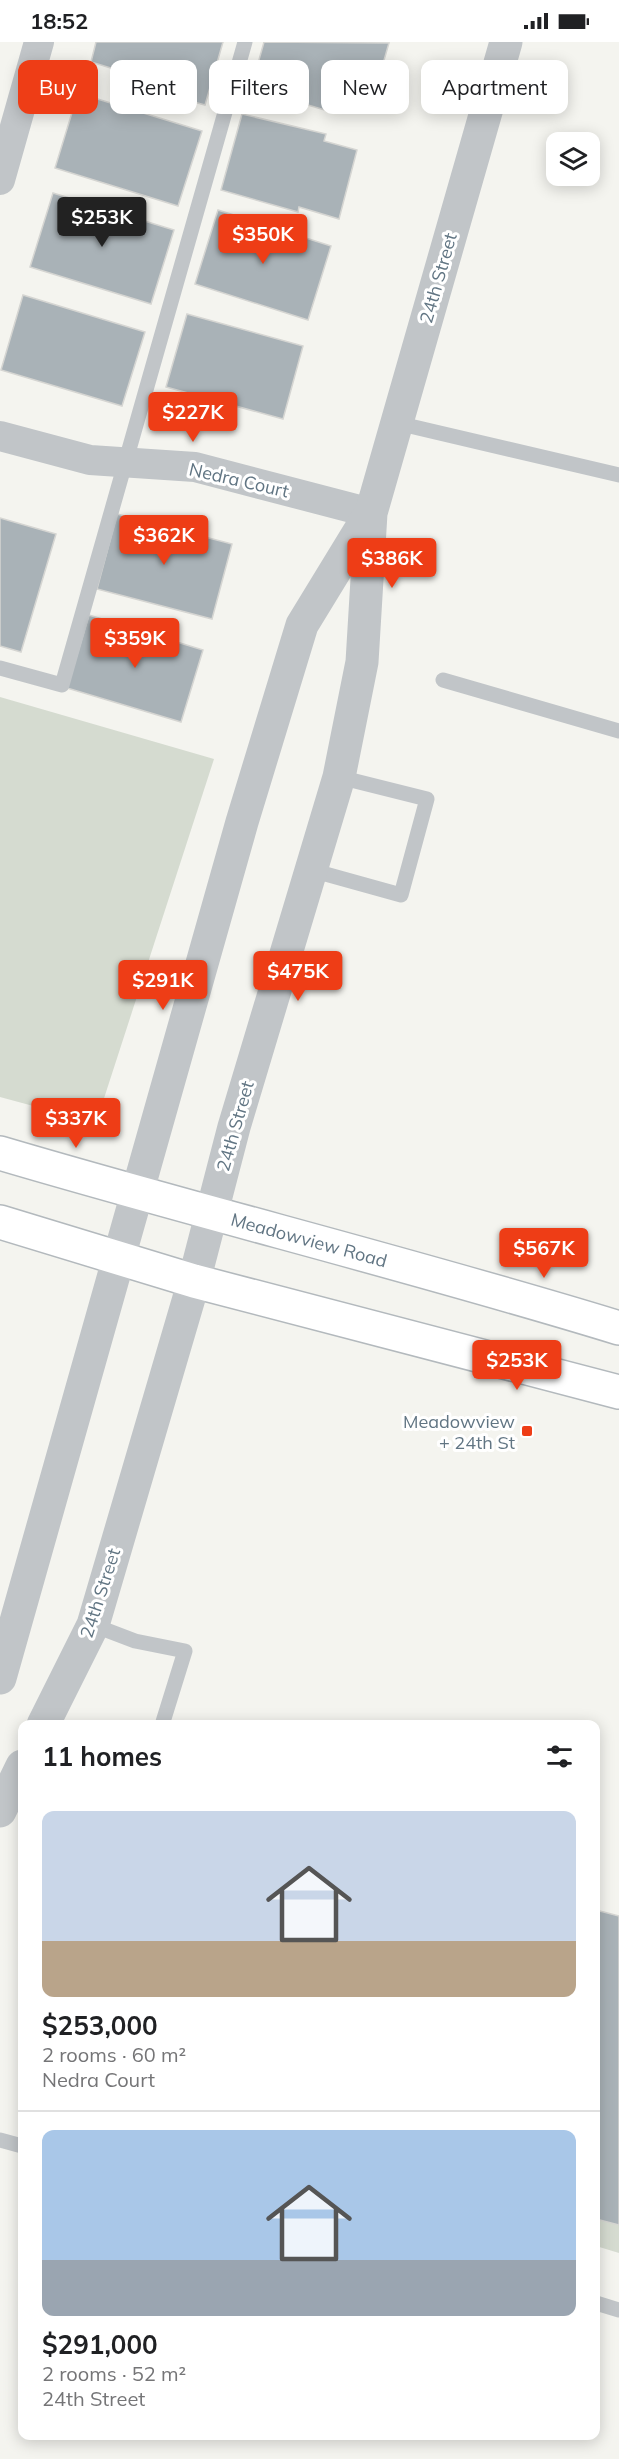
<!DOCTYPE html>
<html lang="en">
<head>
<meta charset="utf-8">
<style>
	body { margin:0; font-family:Mulish,sans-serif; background:#f6f6f6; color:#202124; height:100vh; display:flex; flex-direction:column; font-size:22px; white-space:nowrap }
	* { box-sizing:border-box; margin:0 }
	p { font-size:20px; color:#757577 }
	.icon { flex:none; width:33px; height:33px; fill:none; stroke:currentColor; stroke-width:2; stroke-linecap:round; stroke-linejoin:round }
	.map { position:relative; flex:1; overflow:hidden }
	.sheet { position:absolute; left:18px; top:1678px; width:582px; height:720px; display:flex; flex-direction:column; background:#fff; border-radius:12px; box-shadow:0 3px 15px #0003 }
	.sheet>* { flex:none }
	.hud { position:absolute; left:18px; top:18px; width:584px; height:54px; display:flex; gap:12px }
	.fabs { position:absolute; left:546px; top:90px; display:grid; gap:12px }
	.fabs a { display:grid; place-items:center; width:54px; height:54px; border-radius:12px; background:#fff; box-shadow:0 3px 15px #0003; font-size:30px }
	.price { position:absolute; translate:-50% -51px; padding:0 14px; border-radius:6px; background:#ee3d16; color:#fff; font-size:20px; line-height:39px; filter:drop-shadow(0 2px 3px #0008) }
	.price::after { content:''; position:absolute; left:50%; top:36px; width:18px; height:14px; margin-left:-9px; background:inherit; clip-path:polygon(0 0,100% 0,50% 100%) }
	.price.on { background:#222; color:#fff }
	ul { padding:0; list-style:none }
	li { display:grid; align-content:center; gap:12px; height:318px; padding:0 24px }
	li+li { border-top:2px solid #e0e0e0 }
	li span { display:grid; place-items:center; height:186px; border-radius:12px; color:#555 }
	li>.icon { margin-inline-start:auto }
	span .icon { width:108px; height:108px; fill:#fffc; stroke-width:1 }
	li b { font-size:26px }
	h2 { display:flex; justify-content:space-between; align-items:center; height:72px; padding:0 24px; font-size:26px }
	.tag { padding:0 21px; border-radius:12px; background:#fff; box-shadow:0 3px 15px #0003; font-size:21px; line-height:54px }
	.tag.on { background:#ee3d16; color:#fff }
	.status { display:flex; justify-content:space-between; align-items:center; height:42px; padding:0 30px; background:#fff; direction:ltr }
	.status svg { height:16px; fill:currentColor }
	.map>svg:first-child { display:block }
	.green { fill:#d5dbd0 }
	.building { fill:#a9b2b7; stroke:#d5d5d2; stroke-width:1.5 }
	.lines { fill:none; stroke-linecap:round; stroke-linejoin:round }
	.secondary-casing { stroke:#b3b9bd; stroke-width:36 }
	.service { stroke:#c1c5c8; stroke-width:15 }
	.minor { stroke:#c1c5c8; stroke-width:30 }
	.tertiary { stroke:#c1c5c8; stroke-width:33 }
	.secondary { stroke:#fff; stroke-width:33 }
	.poi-dot { fill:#ee3d16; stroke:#fff; stroke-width:2 }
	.labels { text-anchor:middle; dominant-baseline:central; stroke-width:6; stroke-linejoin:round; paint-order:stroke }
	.street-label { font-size:18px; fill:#617583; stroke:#fff }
	.poi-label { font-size:18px; fill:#617583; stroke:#fff; text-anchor:end }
</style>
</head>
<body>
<div class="status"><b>18:52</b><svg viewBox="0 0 49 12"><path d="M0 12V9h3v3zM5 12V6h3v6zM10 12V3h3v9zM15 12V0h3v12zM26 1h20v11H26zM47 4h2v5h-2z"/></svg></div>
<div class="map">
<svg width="619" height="2417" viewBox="0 0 619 2417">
	<rect width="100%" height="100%" fill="#f4f4ef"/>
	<path class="green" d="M0 655 214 717 96 1081 0 1055Z
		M596 2173 619 2178V2211L596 2204Z"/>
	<path class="building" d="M96 0H223L205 63 128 42 129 38 122 36 124 30 91 20Z
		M264 0 389 1 369 70 335 61 334 67 328 65V69L251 46Z
		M78 51 202 89 178 164 55 126Z
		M242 72 326 92 324 99 357 108 339 177 299 165 298 170 221 148Z
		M53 151 174 188 151 262 30 225Z
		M218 168 331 204 308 278 195 242Z
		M23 253 145 290 122 364 1 328Z
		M187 272 303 304 283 377 166 345Z
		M117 472 232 502 212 577 97 547Z
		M0 476 56 492 21 610 0 604Z
		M89 573 203 608 181 680 67 646Z
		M596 1868 619 1874V2183L596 2177Z"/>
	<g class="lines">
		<defs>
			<g id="secondary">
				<path id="s1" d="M0 1111C206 1172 414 1223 619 1286"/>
				<path d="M0 1180 194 1239 619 1350"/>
			</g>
		</defs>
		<use href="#secondary" class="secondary-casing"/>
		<path class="service" d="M397 381 619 433
			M0 626 62 643 245 0
			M443 638 619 689
			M311 828 401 853 427 757 339 735
			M93 1583 135 1599 185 1609 162 1683
			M0 2098 22 2104
			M596 2261 619 2268"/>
		<path class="minor" d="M0 138 39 0
			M0 394 90 418 195 425 371 471"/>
		<path class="tertiary" d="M0 1636 242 780 302 583 368 475
			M43 1683 93 1583 194 1239 234 1085 339 735 362 620 371 471 506 0
			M0 1769 22 1724"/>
		<use href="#secondary" class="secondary"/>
	</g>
	<rect class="poi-dot" x="521" y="1383" width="12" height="12" rx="3"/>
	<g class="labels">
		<g class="street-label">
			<text transform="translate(438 236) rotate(-74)">24th Street</text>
			<text transform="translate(239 438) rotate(13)">Nedra Court</text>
			<text transform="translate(235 1084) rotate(-74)">24th Street</text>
			<text stroke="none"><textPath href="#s1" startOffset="321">Meadowview Road</textPath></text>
			<text transform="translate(100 1551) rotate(-72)">24th Street</text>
		</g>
		<g class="poi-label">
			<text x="515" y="1379">Meadowview<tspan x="515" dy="21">+ 24th St</tspan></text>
		</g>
	</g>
</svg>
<div class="fabs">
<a><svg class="icon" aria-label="layers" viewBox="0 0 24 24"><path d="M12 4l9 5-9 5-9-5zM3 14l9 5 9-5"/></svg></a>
</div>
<b class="price on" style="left:102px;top:206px">$253K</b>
<b class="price" style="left:263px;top:223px">$350K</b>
<b class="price" style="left:193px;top:401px">$227K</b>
<b class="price" style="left:164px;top:524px">$362K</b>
<b class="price" style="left:392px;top:547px">$386K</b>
<b class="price" style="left:135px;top:627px">$359K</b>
<b class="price" style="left:298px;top:960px">$475K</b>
<b class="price" style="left:163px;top:969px">$291K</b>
<b class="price" style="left:76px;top:1107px">$337K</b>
<b class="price" style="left:544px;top:1237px">$567K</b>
<b class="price" style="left:517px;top:1349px">$253K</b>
<div class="hud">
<a class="tag on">Buy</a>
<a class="tag">Rent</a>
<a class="tag">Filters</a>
<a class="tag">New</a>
<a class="tag">Apartment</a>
</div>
<section class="sheet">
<h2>11 homes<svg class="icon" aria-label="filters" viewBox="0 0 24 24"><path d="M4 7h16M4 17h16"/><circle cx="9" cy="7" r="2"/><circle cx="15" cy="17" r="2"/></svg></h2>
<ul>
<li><span style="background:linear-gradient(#c9d6e8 70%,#b9a48a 0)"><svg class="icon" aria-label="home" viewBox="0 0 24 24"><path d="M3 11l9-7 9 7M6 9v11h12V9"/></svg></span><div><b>$253,000</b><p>2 rooms · 60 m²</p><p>Nedra Court</p></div></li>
<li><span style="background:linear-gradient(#a9c7e8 70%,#9aa5b1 0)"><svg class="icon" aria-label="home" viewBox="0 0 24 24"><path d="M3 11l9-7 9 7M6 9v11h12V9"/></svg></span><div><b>$291,000</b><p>2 rooms · 52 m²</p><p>24th Street</p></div></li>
</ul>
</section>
</div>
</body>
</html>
